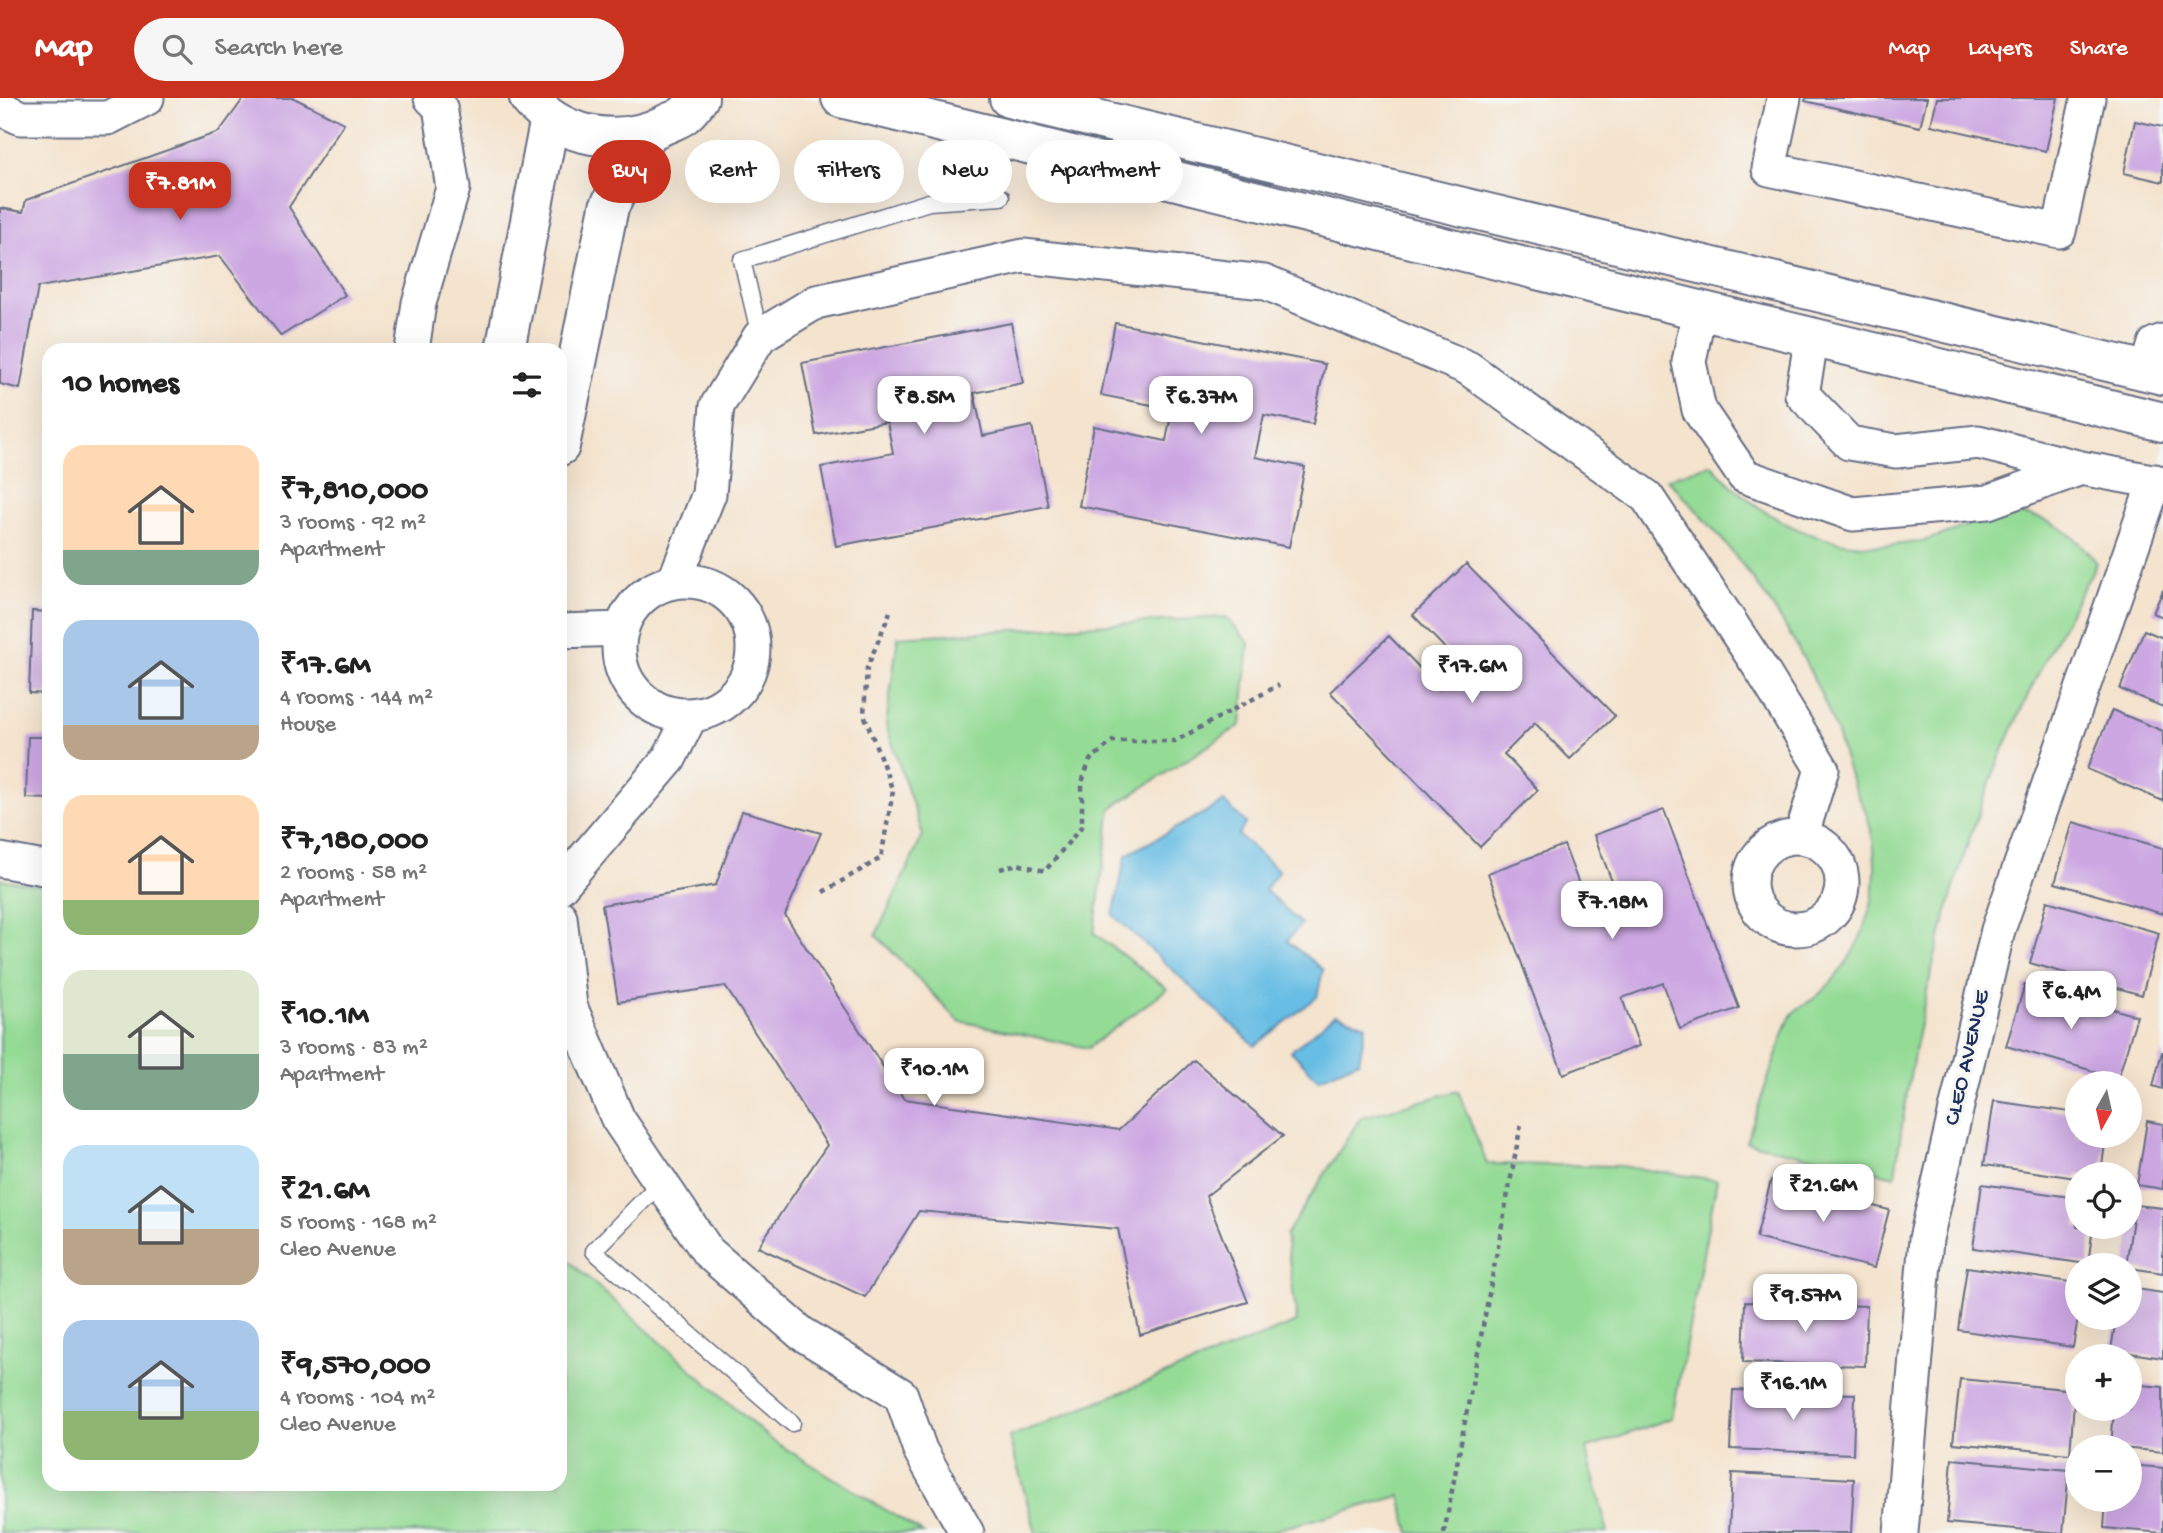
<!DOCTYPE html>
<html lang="en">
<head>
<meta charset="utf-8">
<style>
	body { margin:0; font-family:"Gochi Hand",sans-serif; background:#f6f6f6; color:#222; height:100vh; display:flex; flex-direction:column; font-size:26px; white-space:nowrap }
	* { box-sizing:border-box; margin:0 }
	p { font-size:23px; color:#767676 }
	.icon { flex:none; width:38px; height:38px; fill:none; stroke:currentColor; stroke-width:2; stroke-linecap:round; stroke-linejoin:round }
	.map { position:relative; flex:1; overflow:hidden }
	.sheet { position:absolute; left:42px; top:245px; width:525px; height:1148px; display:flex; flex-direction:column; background:#fff; border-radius:21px; box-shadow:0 7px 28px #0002 }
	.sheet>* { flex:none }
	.hud { position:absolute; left:588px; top:42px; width:665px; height:63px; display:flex; gap:14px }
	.needle { width:46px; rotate:188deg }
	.buttons { position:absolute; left:2065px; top:973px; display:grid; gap:14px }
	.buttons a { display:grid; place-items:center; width:77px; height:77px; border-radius:50%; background:#fff; box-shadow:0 7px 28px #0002; font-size:35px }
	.price { position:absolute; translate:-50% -60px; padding:0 16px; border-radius:14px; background:#fff; color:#222; font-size:23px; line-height:46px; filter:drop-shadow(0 2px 4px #0008) }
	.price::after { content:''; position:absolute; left:50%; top:42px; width:21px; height:16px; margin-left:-10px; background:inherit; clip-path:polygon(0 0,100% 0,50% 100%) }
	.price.selected { background:#c8321e; color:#fff }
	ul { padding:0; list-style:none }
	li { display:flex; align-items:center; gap:21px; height:175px; padding:0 21px }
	li span { display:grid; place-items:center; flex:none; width:196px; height:140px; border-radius:21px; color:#555 }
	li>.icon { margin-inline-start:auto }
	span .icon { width:84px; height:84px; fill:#fffc; stroke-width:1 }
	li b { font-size:30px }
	h2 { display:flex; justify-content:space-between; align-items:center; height:84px; padding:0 21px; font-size:30px }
	.tag { padding:0 24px; border-radius:32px; background:#fff; box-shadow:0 7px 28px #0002; font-size:24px; line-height:63px }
	.tag.selected { background:#c8321e; color:#fff }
	header { display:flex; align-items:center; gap:42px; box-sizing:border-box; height:98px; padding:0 35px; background:#c8321e; color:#fff }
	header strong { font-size:33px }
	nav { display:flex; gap:38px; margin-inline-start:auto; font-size:24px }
	.search { width:490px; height:63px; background:#f6f6f6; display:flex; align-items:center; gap:18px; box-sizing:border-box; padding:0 24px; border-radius:38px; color:#767676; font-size:26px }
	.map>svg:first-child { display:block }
	.green { fill:#94db95; stroke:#58857a; stroke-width:2 }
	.water { fill:#67bde4; stroke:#4176a1; stroke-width:2 }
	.building { fill:#cca7e2 }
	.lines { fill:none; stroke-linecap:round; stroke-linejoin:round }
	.service-casing { stroke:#676e85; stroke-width:19 }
	.minor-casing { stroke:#676e85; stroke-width:37 }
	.tertiary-casing { stroke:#676e85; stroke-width:42 }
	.path { stroke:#676e85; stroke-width:4.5; stroke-dasharray:5 5; stroke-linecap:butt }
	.service { stroke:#fff; stroke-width:16 }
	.minor { stroke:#fff; stroke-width:33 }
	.tertiary { stroke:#fff; stroke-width:38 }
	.labels { text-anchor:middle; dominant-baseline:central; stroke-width:7; stroke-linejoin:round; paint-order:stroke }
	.street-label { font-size:23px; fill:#1b2f5e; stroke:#f6f6f2 }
</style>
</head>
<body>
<header>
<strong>Map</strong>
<div class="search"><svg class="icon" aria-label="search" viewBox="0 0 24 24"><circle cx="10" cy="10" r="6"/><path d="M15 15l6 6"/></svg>Search here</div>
<nav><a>Map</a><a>Layers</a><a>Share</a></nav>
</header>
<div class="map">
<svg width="2163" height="1435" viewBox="0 0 2163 1435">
	<rect width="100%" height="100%" fill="#f6f6f2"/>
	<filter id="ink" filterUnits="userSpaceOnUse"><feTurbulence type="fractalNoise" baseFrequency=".0143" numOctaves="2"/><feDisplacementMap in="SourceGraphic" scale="14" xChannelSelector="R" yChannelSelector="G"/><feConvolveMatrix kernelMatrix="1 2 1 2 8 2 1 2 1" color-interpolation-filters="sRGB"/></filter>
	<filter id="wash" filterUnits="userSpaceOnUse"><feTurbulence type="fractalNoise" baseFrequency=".00686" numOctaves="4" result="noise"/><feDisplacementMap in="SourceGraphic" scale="28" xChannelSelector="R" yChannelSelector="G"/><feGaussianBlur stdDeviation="1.57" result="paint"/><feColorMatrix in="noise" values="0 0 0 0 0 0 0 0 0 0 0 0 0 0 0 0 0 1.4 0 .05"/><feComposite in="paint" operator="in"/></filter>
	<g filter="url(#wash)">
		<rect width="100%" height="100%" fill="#f4e3cd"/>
		<path class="green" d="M1711 366C1763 425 1830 457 1910 445 1934 442 1954 432 1976 424 2027 405 2066 423 2097 465 2070 513 2044 562 2021 612 1952 759 1915 917 1895 1078L1746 1044C1756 1015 1766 987 1776 958 1781 946 1784 930 1791 918 1795 910 1808 905 1816 899 1837 881 1854 856 1864 830 1878 794 1879 752 1866 715 1863 705 1856 696 1853 686 1845 666 1841 645 1833 625 1797 531 1737 452 1667 381Z
			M1226 519 1249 545 1241 627 1111 710 1094 835 1167 891 1088 950 959 923 876 837 923 737 886 627 898 539Z
			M0 781 49 789V1386H560V1155L770 1341 923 1435H0Z
			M1458 993 1487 1066 1620 1068 1717 1082 1672 1320 1586 1351 1608 1435H1410L1400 1398 1265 1435H1036L1009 1339 1297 1224 1286 1137 1361 1019Z"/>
		<path class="water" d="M1224 704 1246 725 1238 737 1279 773 1265 792 1301 826 1287 843 1323 872 1317 899 1255 948 1113 817 1126 757Z
			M1336 916 1366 927 1359 963 1318 981 1291 953Z"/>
		<g id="blocks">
			<path class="building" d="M244 0H294L344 25 289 109 345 197 281 238 220 158 38 189 20 291 0 286V110L23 114 26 102 219 34Z
				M1806 0H1927L1920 29 1805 3Z
				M1937 0H2058L2046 53 1931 27Z
				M2135 23 2163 29V84L2124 75Z
				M1011 225 1023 285 974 295 983 338 1032 328 1048 408 836 448 821 369 893 355 887 324 816 337 802 265Z
				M1115 225 1325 266 1313 326 1264 317 1255 359 1305 369 1289 449 1079 408 1094 328 1166 343 1172 311 1101 297Z
				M1466 466 1615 618 1570 661 1535 625 1504 656 1538 692 1480 749 1330 594 1389 538 1440 591 1463 569 1413 517Z
				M2163 492V519L2153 515Z
				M32 513 49 514V596L29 595Z
				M2144 532 2163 540V609L2120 591Z
				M2112 612 2163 633V703L2087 671Z
				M28 639H49V701L26 700Z
				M1664 712 1739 910 1680 931 1663 885 1622 900 1639 948 1563 976 1488 775 1564 747 1590 815 1620 804 1594 737Z
				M742 713 821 735 785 817 904 1001 1119 1032 1194 962 1283 1038 1206 1098 1248 1204 1140 1237 1118 1131 919 1113 865 1199 758 1149 827 1047 725 888 618 904 602 807 716 787Z
				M2073 724 2163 750V816L2055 785Z
				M2047 803 2159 835 2142 897 2030 865Z
				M2025 886 2137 918 2118 980 2006 948Z
				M2162 954H2163V991L2153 988Z
				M1994 1003 2077 1015V1038H2106L2101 1076H2077V1080L1984 1067Z
				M2147 1023 2163 1026V1091L2137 1087Z
				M1771 1082 1889 1112 1874 1170 1756 1140Z
				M1982 1086 2077 1100V1129H2093L2088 1166 1973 1150Z
				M2135 1107 2163 1110V1175L2130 1170V1167H2126Z
				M1967 1169 2077 1185 2078 1220 2073 1249 1958 1232Z
				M2130 1190 2163 1195V1260L2111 1252 2116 1220H2130Z
				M1745 1204 1867 1208 1865 1268 1743 1264Z
				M1960 1281 2075 1292 2070 1356 1953 1345Z
				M2130 1286 2163 1289V1354L2111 1349 2114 1311H2130Z
				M1733 1292 1855 1296 1853 1356 1730 1351Z
				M1952 1361 2069 1372 2063 1435 1947 1425Z
				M2130 1367 2163 1370V1435L2104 1430 2106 1402H2130Z
				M1732 1375 1854 1381 1851 1435H1729Z"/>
		</g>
	</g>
	<g filter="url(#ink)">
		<use href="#blocks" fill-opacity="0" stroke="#676e85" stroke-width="2"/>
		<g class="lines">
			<defs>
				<path id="service" d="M760 238 742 162 929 104 1001 99
					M661 1084 594 1153 792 1325"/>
				<path id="minor" d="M1784 0 1769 71 2059 133 2088 0
					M0 10 21 20H108L147 0
					M1699 212 1689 264 1699 312 1744 378 1853 416 1988 404 2081 370
					M1812 239 1802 296 1849 345 1896 353 1978 344 2081 370 2163 385
					M412 252 419 205 453 90 440 9 431 0
					M2147 273 2155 246 2163 243
					M619 550a67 67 0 1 1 134 0a67 67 0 1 1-134 0Z
					M674 484 709 396 717 308 760 238 816 204 1023 158 1264 184 1468 270 1647 399 1763 574 1822 671 1801 739
					M560 533 622 531
					M1750 785a46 46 0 1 1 92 0a46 46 0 1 1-92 0Z
					M0 762 49 771
					M560 789 669 661 691 617
					M560 819 570 908 618 1021 708 1154 801 1235 901 1297 920 1352 967 1435
					M1901 1435 1926 1141 1998 832 2155 383"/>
				<path id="tertiary" d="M529 0C562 41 620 49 666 26 672 23 680 21 685 16 690 12 695 5 699 0
					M841 0 1699 212 2163 324
					M1009 0 2163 277
					M505 252 550 20
					M560 348 609 109 648 35"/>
			</defs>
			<use href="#service" class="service-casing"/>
			<use href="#minor" class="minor-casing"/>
			<use href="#tertiary" class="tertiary-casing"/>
			<path class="path" d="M1000 771 1017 766 1045 773 1082 728V684L1090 662 1113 643H1175L1279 587
				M823 794 881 760 893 693 864 616 867 570 890 514
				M1444 1435 1521 1026"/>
			<use href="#service" class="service"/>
			<use href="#minor" class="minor"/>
			<use href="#tertiary" class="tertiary"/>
		</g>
	</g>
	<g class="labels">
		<g class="street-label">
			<text transform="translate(1968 960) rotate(-77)">CLEO AVENUE</text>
		</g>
	</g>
</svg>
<div class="buttons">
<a><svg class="needle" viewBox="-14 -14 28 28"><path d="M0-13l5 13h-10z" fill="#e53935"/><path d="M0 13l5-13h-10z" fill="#767676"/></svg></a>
<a><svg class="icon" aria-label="locate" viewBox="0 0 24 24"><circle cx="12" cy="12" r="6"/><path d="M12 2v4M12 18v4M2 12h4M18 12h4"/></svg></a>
<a><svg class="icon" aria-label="layers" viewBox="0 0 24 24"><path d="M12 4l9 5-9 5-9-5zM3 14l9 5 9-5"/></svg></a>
<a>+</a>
<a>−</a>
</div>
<b class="price selected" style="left:180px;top:124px">₹7.81M</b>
<b class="price" style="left:924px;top:338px">₹8.5M</b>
<b class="price" style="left:1201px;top:338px">₹6.37M</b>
<b class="price" style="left:1472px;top:607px">₹17.6M</b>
<b class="price" style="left:1612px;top:843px">₹7.18M</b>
<b class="price" style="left:2071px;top:933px">₹6.4M</b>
<b class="price" style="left:934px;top:1010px">₹10.1M</b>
<b class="price" style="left:1823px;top:1126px">₹21.6M</b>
<b class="price" style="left:1805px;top:1236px">₹9.57M</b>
<b class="price" style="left:1793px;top:1324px">₹16.1M</b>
<div class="hud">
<a class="tag selected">Buy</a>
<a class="tag">Rent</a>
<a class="tag">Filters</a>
<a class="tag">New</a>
<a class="tag">Apartment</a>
</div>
<section class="sheet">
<h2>10 homes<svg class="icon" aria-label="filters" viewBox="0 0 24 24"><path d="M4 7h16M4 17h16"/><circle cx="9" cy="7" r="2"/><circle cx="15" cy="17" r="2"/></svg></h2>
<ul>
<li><span style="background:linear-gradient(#ffd9b3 75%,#7fa58c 0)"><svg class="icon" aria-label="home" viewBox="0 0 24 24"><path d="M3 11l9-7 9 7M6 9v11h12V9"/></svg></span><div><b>₹7,810,000</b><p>3 rooms · 92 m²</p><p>Apartment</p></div></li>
<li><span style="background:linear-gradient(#a9c7e8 75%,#b9a48a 0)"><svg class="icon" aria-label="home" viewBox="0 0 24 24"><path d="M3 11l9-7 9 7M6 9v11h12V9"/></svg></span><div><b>₹17.6M</b><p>4 rooms · 144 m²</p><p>House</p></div></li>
<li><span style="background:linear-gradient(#ffd9b3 75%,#8fb573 0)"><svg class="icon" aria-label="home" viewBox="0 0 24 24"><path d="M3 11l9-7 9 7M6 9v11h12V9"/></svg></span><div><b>₹7,180,000</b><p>2 rooms · 58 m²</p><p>Apartment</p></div></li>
<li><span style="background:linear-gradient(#dfe7d0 60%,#7fa58c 0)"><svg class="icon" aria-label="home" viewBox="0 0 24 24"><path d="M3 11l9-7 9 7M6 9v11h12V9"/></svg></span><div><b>₹10.1M</b><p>3 rooms · 83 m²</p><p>Apartment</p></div></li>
<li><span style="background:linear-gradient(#bfe0f5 60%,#b9a48a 0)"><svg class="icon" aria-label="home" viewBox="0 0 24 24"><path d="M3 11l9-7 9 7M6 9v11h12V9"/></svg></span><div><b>₹21.6M</b><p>5 rooms · 168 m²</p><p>Cleo Avenue</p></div></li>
<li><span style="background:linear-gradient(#a9c7e8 65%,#8fb573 0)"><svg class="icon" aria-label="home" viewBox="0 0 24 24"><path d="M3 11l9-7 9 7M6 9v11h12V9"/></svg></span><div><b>₹9,570,000</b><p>4 rooms · 104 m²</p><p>Cleo Avenue</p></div></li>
</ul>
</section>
</div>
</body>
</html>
